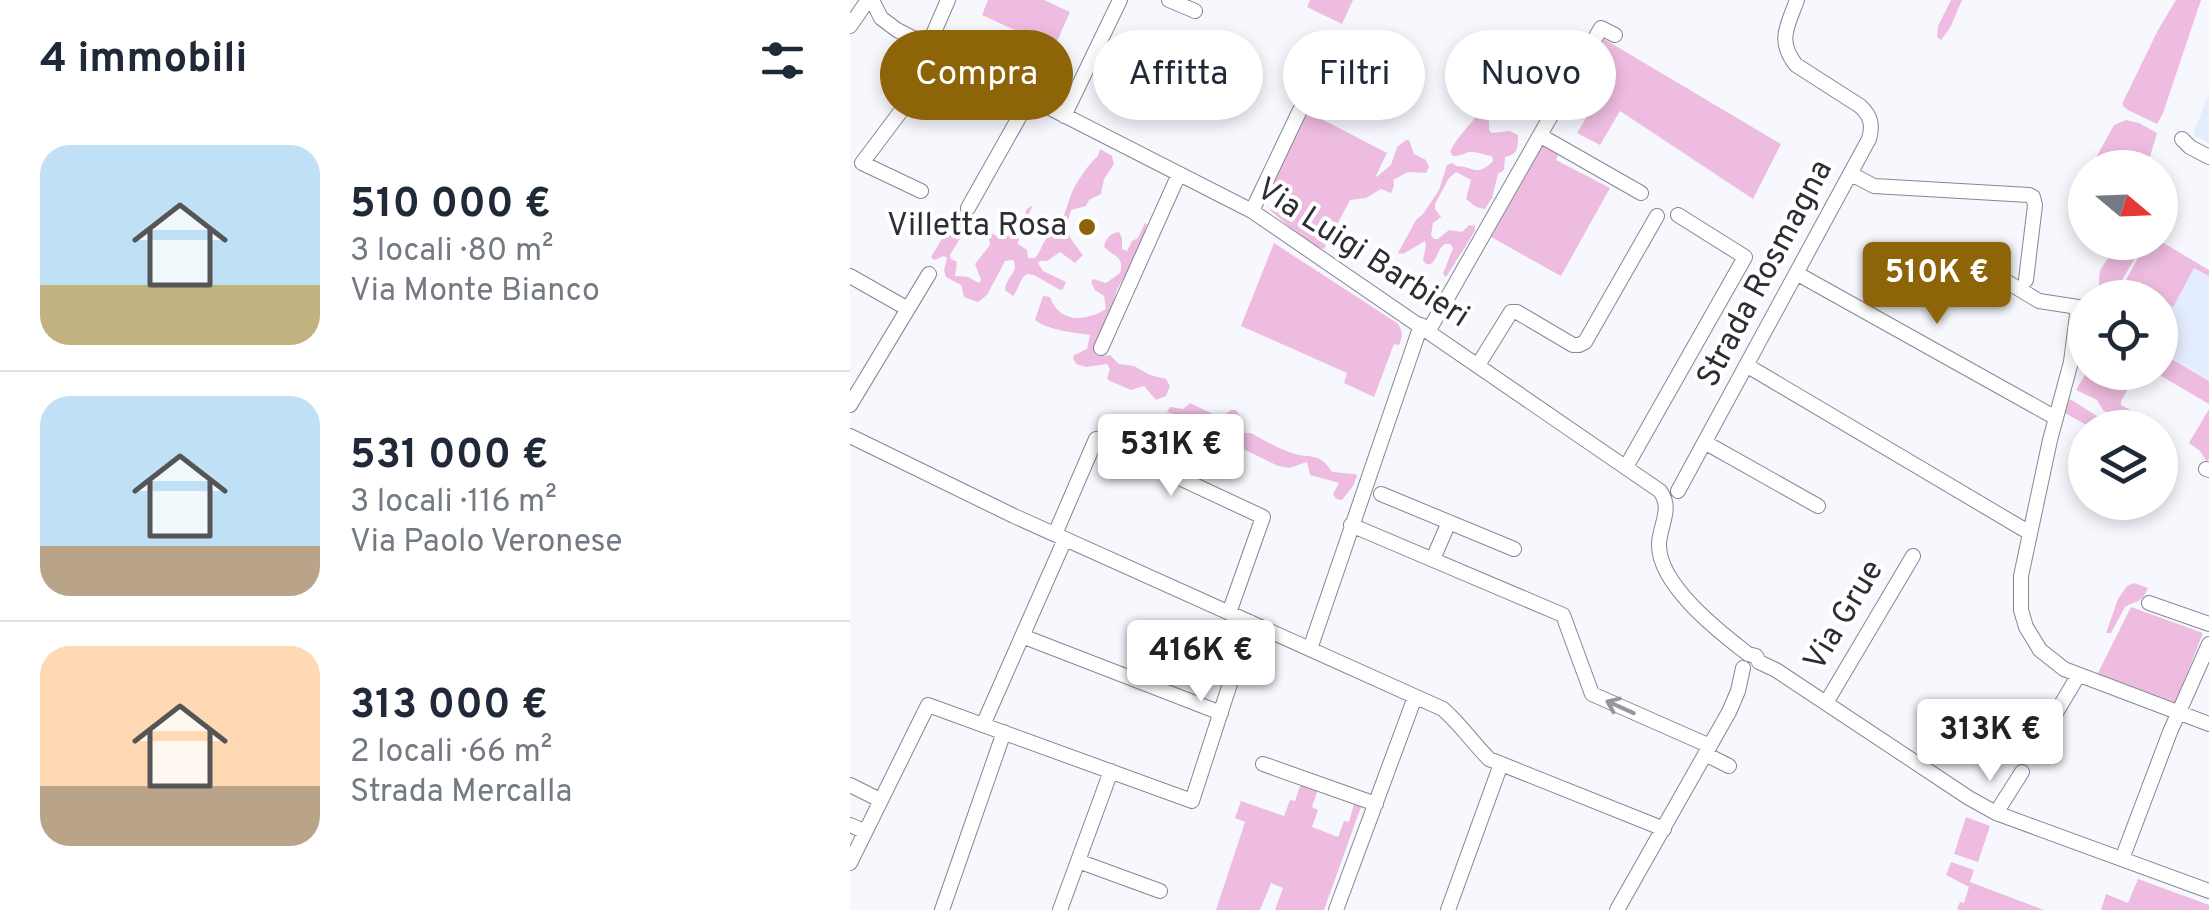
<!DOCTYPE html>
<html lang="it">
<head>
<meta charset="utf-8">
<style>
	body { margin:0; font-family:Overpass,sans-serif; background:#f6f6f7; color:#1f2937; height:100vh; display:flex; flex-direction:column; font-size:38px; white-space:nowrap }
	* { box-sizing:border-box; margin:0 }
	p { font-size:32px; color:#747a83 }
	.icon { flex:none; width:55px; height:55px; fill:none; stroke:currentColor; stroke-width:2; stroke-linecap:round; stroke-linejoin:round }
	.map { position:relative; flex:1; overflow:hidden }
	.details { display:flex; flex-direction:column; background:#fff; width:850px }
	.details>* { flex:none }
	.banner { position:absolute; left:30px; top:30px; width:950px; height:90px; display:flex; gap:20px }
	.needle { width:65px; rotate:109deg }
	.controls { position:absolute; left:1218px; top:150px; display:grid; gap:20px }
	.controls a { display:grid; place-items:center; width:110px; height:110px; border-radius:50%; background:#fff; box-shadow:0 5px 15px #0003; font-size:50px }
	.price { position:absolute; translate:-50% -85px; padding:0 22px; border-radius:10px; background:#fff; color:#222; font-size:32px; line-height:65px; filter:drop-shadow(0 2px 5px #0008) }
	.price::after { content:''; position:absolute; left:50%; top:60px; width:30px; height:22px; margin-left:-15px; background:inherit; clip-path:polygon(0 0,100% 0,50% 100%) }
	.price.current { background:#8d6408; color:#fff }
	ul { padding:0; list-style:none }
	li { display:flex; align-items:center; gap:30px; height:250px; padding:0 40px }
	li+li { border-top:2px solid #e0e1e3 }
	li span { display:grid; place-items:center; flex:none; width:280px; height:200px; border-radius:30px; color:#555 }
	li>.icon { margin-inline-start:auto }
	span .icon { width:120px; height:120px; fill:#fffc; stroke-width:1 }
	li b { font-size:42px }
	h2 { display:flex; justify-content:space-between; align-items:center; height:120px; padding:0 40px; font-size:42px }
	.tag { padding:0 35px; border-radius:45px; background:#fff; box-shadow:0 5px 15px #0003; font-size:35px; line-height:90px }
	.tag.current { background:#8d6408; color:#fff }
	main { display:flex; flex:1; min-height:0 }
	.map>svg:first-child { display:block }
	.built { fill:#e4ecff }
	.green { fill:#eebce0; fill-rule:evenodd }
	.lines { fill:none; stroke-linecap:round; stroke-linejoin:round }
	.minor-casing { stroke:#838893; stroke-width:16 }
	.minor { stroke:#fff; stroke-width:14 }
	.oneway { stroke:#969699 }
	.poi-dot { fill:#8d6408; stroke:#fff; stroke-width:4 }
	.labels { text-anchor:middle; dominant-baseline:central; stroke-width:8; stroke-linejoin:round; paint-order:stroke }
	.poi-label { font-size:32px; fill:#2d2e33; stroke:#fff; text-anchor:end }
	.street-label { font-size:32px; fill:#2d2e33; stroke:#fff }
</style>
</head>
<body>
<main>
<section class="details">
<h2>4 immobili<svg class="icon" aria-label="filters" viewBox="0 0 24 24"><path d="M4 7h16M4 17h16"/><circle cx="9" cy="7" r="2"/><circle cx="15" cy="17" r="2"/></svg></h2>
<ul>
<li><span style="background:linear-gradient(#bfe0f5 70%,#c2b280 0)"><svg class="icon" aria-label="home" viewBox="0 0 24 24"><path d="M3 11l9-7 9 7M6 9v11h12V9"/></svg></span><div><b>510 000 €</b><p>3 locali · 80 m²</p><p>Via Monte Bianco</p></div></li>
<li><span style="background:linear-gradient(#bfe0f5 75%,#b9a48a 0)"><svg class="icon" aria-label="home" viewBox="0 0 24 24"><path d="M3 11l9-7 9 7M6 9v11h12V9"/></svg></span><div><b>531 000 €</b><p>3 locali · 116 m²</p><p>Via Paolo Veronese</p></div></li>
<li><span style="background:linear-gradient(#ffd9b3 70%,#b9a48a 0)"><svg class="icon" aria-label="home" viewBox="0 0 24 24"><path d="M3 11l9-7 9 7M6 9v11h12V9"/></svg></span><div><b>313 000 €</b><p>2 locali · 66 m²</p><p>Strada Mercalla</p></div></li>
</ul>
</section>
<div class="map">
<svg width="1359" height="910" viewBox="0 0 1359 910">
	<rect width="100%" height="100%" fill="#f6f8fd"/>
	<path class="built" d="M1359 94V143L1343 134Z
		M1310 241 1359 270V380L1310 351V298H1266L1296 243Z"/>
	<path class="green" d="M138 0H194L220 12 204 48 132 15Z
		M460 0H503L492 24 457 7Z
		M1101 0H1112L1100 28 1091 40 1087 37 1088 26Z
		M1326 0H1351L1313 113 1307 124 1278 110 1273 106V102L1308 30Z
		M754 39 931 144 903 199 770 111 750 145 727 133 751 93 733 82Z
		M456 111 537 153 525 178 541 165 547 147 556 140H559L564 154 576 160 579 167 576 173 558 172 543 180 544 186 541 193 531 189 516 198 500 200 474 249 460 245 420 210 429 192 418 187Z
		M625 118H634L639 121V130L642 133 660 131 668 135C668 147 668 155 655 157L654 170 648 174 642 198 635 209 626 207 616 199 621 180 606 172 599 178 585 204V209L591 217 583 223 581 235 584 239H588L599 230 612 232 619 225 625 226V231L596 277 593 274 603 248 600 244H595C587 249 588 259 581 264H576L573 260 576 245 575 241 553 254 548 253 566 220 573 214 589 190 597 165 602 163 606 166C624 166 626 178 643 161L642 156C635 156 627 151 619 152 613 154 610 156 603 156L600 152C605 140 616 129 625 118Z
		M1276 120 1289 123 1307 133 1297 167H1241L1264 125Z
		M693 144 709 152 706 160 760 188 711 276 641 237Z
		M250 149 262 156 264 164 254 179 251 194 239 200 236 206 221 210C213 233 220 238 233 255L225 263 210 252 197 261H190L188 263 193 271 216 282 213 289 210 290 184 275 177 274C169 279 169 289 163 296L155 290C156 276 170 272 163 260L155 261 137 295 128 302 114 297 111 285 96 277 94 270 97 258 94 256 84 260 81 257 113 204H116L115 217 121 226C133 228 142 234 154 239L171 224 177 209 183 205 170 233 168 244 177 250 178 258H185C191 251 192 244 197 237 200 233 205 230 208 225 215 216 217 205 221 195 224 185 240 162 248 156ZM115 236 139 239 140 245 125 264 131 280 129 283 118 277 105 276 107 262 101 259 100 255 109 240Z
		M295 223 297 225 283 264 267 289 260 314 244 348 253 356 260 355 269 364 284 366 300 375 316 379 320 386 316 396 306 400 294 386 281 390 260 381 257 379 260 369 257 364 236 367 226 364 223 358 224 355 237 349 240 335C221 332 200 331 185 320L193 296 200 297C209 323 235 322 256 309L254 296 245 290 241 282 243 279 256 283 270 273C275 256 264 257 254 247 255 239 260 233 269 232L272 238V249L277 251 282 241 288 238Z
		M1310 241 1359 270V276L1344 268 1323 307 1310 298 1267 297 1296 243Z
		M1271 242 1294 243 1262 297H1249C1249 294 1249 274 1250 271 1252 266 1267 246 1271 242Z
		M424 243 547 323C553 331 553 335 549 345L544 344 524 397 494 383 497 373 391 326Z
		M1310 352 1359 381V404L1306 373 1310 372Z
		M1236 373H1287L1271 401V405L1284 412 1281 417 1268 418 1259 414 1253 410 1247 400 1226 390Z
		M1220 399 1258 423V427H1240L1213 412Z
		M340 403 371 418 381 410H386L390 416 389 423 395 433H401C413 440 426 447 439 452 458 460 469 450 482 472L505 474 507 476 503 486 492 500 486 499 483 494 489 483 460 475 457 462 439 468 428 466 381 443 375 435 355 427 350 422 317 412 320 407 333 409Z
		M1359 409V459L1357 462 1350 451 1339 443Z
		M1284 583 1298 588C1290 605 1288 599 1275 607L1261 633H1256L1268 599 1277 586Z
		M1281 607 1353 633 1325 704 1247 675Z
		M451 783 468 789 462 807 468 810 462 827 488 837 494 821 499 822 504 804 511 807 474 910H425L433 888 421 883 410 910H366L395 822 385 818 391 801 434 816 440 800 445 801Z
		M1116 817 1140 826 1128 862 1104 854Z
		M1101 862 1124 870 1120 882 1194 910H1110L1107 909 1110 902 1114 903 1119 887 1096 875Z
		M1288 879 1359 905V910H1251L1256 894 1278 903Z"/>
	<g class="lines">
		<defs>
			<path id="minor" d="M22 0 31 18 47 30 402 211 810 491C823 509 810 524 809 544 808 584 868 631 898 654L906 656 909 662 926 670 1119 798 1146 813 1359 891
				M319 0 345 11
				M0 26 18 0
				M78 46 98 0
				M214 116 270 0
				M691 136 791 193
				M1332 139 1340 147 1359 157
				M1001 174 1024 186 1179 195 1183 197 1185 205 1176 280
				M71 191 12 163 51 111 88 52
				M118 208 180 98
				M402 211 450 110
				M946 273 1206 418
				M0 276 58 309
				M1132 292 1144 274 1189 301 1228 307 1221 362 1200 440 1171 576V610L1176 627 1190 650 1214 669 1359 724
				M579 330 751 28 765 35
				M251 348 329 174
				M628 365 661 312H667L723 345H729L735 342 807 216
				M896 365 1180 533
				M0 405 79 274
				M0 436 164 516 593 709C612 726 622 742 639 759L814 829
				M856 443 968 506
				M776 467 895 257 828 215
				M1356 469 1359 470
				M828 491 1019 139C1023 125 1021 116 1010 106L946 65C927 41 937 27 947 0
				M531 494 664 549
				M501 525 713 615 742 694 860 746
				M205 534 246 439 413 517 379 613
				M583 559 599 522
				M1299 603 1359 624
				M172 636 371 713
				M460 649 571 325
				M976 703 1063 556
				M133 725 215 539
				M1194 733 1228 676
				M855 754 879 766
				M413 764 526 804
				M0 785 30 800
				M1146 813 1172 772
				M0 825 14 831
				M1272 859 1320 732 1359 644
				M228 861 310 891
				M0 863 78 705 342 801 400 622
				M92 910 154 732
				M210 910 261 771
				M486 910 565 697
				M598 910 651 764
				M767 910 879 712 888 691 893 668"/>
		</defs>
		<use href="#minor" class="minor-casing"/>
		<use href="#minor" class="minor"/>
	</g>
	<defs><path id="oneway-shaft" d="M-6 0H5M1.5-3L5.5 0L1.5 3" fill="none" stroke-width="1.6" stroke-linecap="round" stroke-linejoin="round" transform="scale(2.5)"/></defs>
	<use class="oneway" href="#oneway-shaft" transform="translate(770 707) rotate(-156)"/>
	<circle class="poi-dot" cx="237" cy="227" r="10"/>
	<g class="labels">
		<g class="poi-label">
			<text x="217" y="227">Villetta Rosa</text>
		</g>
		<g class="street-label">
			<text transform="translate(512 254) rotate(33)">Via Luigi Barbieri</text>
			<text transform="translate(916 274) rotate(-62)">Strada Rosmagna</text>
			<text transform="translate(995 616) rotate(-59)">Via Grue</text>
		</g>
	</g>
</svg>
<div class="controls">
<a><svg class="needle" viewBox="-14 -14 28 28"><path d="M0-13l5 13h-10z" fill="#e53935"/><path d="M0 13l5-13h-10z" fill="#747a83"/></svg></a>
<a><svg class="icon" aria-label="locate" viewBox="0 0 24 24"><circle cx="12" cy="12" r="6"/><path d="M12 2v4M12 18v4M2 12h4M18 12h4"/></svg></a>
<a><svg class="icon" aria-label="layers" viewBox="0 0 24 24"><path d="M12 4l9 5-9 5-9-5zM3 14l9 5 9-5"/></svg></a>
</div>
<b class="price current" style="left:1087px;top:327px">510K €</b>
<b class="price" style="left:321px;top:499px">531K €</b>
<b class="price" style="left:351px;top:705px">416K €</b>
<b class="price" style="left:1140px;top:784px">313K €</b>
<div class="banner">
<a class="tag current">Compra</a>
<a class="tag">Affitta</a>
<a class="tag">Filtri</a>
<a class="tag">Nuovo</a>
</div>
</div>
</main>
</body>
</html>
